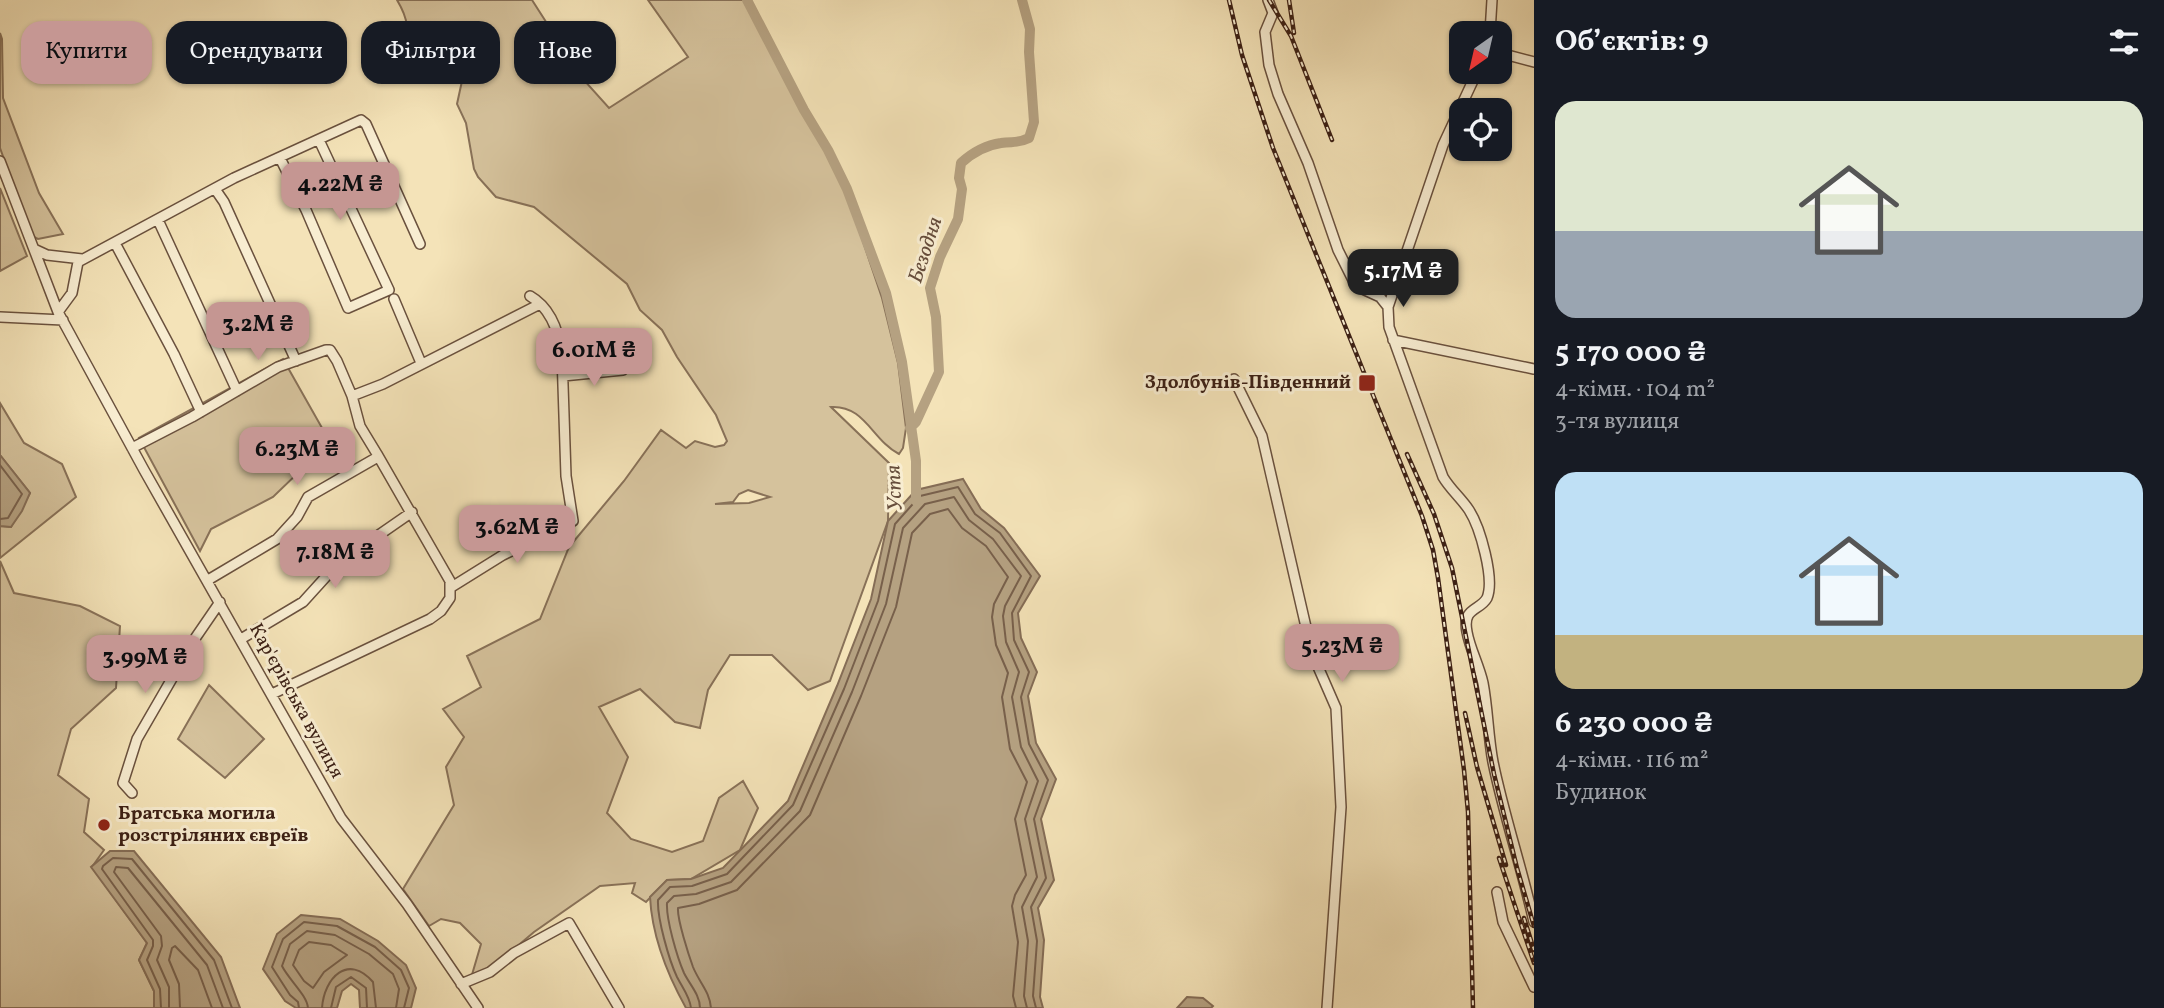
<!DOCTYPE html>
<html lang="uk">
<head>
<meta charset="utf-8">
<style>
	body { margin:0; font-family:Vollkorn,serif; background:#20242c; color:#f1f3f6; height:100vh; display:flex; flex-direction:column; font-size:26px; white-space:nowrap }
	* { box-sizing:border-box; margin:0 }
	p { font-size:23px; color:#9ea1a6 }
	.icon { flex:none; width:38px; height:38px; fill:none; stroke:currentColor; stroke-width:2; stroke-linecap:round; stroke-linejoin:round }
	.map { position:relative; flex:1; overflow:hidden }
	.sheet { display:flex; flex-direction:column; background:#171b24; width:630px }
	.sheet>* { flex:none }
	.top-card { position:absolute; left:21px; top:21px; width:665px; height:63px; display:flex; gap:14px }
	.needle { width:46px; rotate:214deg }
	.controls { position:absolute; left:1449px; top:21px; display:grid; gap:14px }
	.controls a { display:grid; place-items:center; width:63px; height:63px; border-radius:14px; background:#171b24; box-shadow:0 2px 5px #0004; font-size:35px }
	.price { position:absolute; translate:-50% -60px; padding:0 16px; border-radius:14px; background:#c59692; color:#111; font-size:23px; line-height:46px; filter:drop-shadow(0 2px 4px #0008) }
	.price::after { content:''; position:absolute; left:50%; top:42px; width:21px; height:16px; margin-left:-10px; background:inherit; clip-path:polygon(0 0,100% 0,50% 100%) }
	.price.current { background:#222; color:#fff }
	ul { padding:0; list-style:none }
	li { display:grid; align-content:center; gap:14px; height:371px; padding:0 21px }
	li span { display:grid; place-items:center; height:217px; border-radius:21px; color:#555 }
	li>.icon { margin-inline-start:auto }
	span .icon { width:126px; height:126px; fill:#fffc; stroke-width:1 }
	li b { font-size:30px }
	h2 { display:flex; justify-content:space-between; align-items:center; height:84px; padding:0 21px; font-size:30px }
	.chip { padding:0 24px; border-radius:21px; background:#171b24; box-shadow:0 2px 5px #0004; font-size:24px; line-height:63px }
	.chip.current { background:#c59692; color:#111 }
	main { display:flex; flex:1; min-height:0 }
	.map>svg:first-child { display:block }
	.green { fill:#d5c29c; stroke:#887158; stroke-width:2; fill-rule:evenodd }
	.water { fill:#b5a181; stroke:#856d56; stroke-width:2 }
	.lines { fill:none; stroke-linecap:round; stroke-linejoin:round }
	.shore { stroke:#78604b; stroke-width:2 }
	.river { stroke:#b5a181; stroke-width:10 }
	.minor-casing { stroke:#6a513e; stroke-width:12 }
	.minor { stroke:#f8edd1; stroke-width:9 }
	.rail-casing { stroke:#3c2015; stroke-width:4.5 }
	.rail { stroke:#f8edd1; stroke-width:2; stroke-dasharray:5; stroke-linecap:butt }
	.poi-dot { fill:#8f2418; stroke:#f8edd1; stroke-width:2.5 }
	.labels { text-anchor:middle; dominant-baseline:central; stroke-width:6; stroke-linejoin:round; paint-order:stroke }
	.poi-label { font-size:19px; font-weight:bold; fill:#3c2015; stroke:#f8edd1; text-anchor:end }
	.street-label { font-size:19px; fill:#3c2015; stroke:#f8edd1 }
	.water-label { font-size:21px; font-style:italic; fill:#664d3b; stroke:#f8edd1 }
</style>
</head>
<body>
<main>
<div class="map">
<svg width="1534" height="1008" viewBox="0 0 1534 1008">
	<rect width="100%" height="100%" fill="#f4e3b8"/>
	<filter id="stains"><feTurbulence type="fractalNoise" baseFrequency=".00286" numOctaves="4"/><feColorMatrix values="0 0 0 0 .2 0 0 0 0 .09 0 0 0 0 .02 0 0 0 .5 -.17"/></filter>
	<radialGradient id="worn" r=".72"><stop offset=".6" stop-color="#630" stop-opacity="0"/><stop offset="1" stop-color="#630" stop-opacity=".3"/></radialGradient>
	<path class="green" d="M397 0H532L582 78 609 108 688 57 648 0H745L802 112 827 151 846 191 882 298 898 363 906 428 903 448 899 454C872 440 865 405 831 407L889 463 888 521 830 681 808 690 772 655H730L708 690 700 728 675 722 640 689 599 707 628 757 607 813 631 839 672 852 703 841 719 798 743 781 758 808 740 850 691 879 667 880 646 902 632 893 635 883 600 886 534 932 487 972 471 978 481 944 460 923 441 919 429 926 403 889 454 805 446 767 464 737 443 709 481 687 467 656 540 619 569 547 624 481 661 430 686 448 695 441 715 447 724 445 727 441 716 415 677 357 662 330 640 310 627 284 534 207 496 197 478 177 474 169 466 123 457 104 462 81 459 71 452 65 438 63 418 69 409 63 403 52C409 30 409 20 397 0ZM748 490 770 497 749 503 715 504 733 502 739 494Z
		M0 33 2 39 3 98 39 193 63 234 38 239 32 236 0 148Z
		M0 188 27 256 0 271Z
		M283 359 330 442 273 497 211 529 200 551 139 438Z
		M0 403 24 443 62 464 76 497 0 558V526L11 527 30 493 0 455Z
		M0 561 14 593 80 606 120 626 116 688 71 729 58 775 89 799 84 832 104 850 92 867 147 943 139 960 154 991V1008H0Z
		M209 685 264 739 225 778 178 739Z"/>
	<path class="water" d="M0 455 30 493 22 511 11 527 0 526Z
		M963 479 981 509 1004 528 1040 576 1018 613 1021 638 1037 672 1028 696 1036 743 1056 779 1041 819 1054 880 1038 908 1044 940 1040 997 1043 1008H686C667 974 652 936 650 897L667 880 691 879 723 868 788 801 837 686 871 599 888 521 916 490Z
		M110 851H134L221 957 240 1008H154V991L139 960 147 943 91 867Z
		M301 915 340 919 378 941 406 965 416 988 411 1008H360L359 990 351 984 342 991 337 1008H296L285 1001 263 969 277 934Z
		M1187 997 1203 998 1213 1006 1211 1008H1177Z"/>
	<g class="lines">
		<path class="shore" d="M0 465 22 494 8 518 0 519
			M309 942 331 945 347 955 324 972 313 988 304 981 293 965 299 950Z
			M161 1008 160 989 147 960 153 946V940L102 869 103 866 113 858 132 859 214 960 232 1008
			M169 1008V987L157 960 162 946 161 936 114 872 116 867 128 868 207 965 223 1008
			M180 1008 179 984 169 960 172 948 175 946 198 970 212 1008
			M299 1008 298 1002 290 995 272 967 283 939 304 922 337 926 375 947 401 970 409 988 404 1008
			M308 1008C307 995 289 980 282 966L290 944 307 931 335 935 369 954 393 974 399 989 396 1008
			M322 1008C324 978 348 953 373 982L376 1008
			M331 1008 336 987 351 977 366 988 367 1008
			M691 1008C690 997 682 987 677 977 669 960 657 918 658 900L670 887 692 886 727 874 793 805 844 689 878 601 895 524 920 496 958 487 975 514 1000 533 1031 576 1012 613 1014 640 1029 672 1021 697 1029 744 1048 780 1034 819 1046 878 1031 907 1037 941 1033 996 1036 1008
			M700 1008C700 995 690 985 684 973 677 957 666 919 667 903L674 896 696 894 731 882 800 811 852 692 886 604 903 528 925 504 954 497 969 520 993 539 1021 576 1005 606 1003 616 1006 642 1019 672 1012 697 1021 747 1038 781 1025 819 1037 877 1022 907 1028 941 1024 996 1027 1008
			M711 1008C710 992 699 982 693 967 689 956 677 919 678 908L699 904 737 890 810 815 861 696 896 607 912 533 930 514 948 509 962 528 986 546 1008 577 994 604 992 617 996 645 1008 673 1002 697 1010 749 1027 782 1015 819 1026 875 1015 895 1012 906 1018 942 1013 996 1016 1008"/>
		<path class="river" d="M747 0 804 110 828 150 847 189 886 293 902 362 916 461V501
			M910 428 916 422 939 372 936 317 930 288 940 257 958 219 962 189 959 178 961 163C972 153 987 145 1001 143 1013 141 1017 144 1029 138L1034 122 1029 52 1030 29 1022 0"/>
		<defs>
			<path id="minor" d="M1268 0 1273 13 1265 32 1269 65 1278 94 1308 163 1338 250 1356 286 1380 297 1388 307 1389 327 1443 477C1450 489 1461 498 1469 510 1480 527 1495 579 1487 598 1480 611 1462 607 1467 632 1470 649 1479 665 1483 683 1488 709 1488 736 1493 762 1504 816 1522 868 1534 922
				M1490 33 1492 0
				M1500 53 1534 62
				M280 158 306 210 348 308 389 290 319 140
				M0 161 58 312 144 470 341 818 407 904 478 1008
				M215 189 224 202 296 361
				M158 220 237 391
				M115 243 174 354 201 412
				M34 249 47 255 82 259
				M394 299 421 363
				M1388 307 1443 145 1477 72
				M58 312 72 293 78 262 234 178 361 120 366 124 420 244
				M0 317 63 320
				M1393 340 1534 369
				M563 376 623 370
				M1234 379 1262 436 1312 653 1336 708 1341 807 1327 1008
				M132 448 192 417 278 367 326 350H330L337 361 352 396 383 384 540 304
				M208 580 277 539 297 517 308 497 376 458 377 454 360 426 352 396
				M450 588 503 555 573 521 566 476 562 355C559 333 551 308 530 296
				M241 639 303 602 332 570 350 555 412 512
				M272 694 430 619 441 611 450 598V581L377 454
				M132 793 123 783 137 739 196 637 220 602
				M1497 892 1503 922 1534 987
				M461 984 490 972 514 953 569 923 619 1008"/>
		</defs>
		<use href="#minor" class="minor-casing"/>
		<use href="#minor" class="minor"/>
		<defs>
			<path id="rail" d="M1229 0 1242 55 1273 148 1422 516 1433 550 1438 578 1464 770 1468 812 1473 1008
				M1269 0 1291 36 1332 140
				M1289 0 1294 33
				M1407 454 1434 514 1452 568 1494 774 1517 868 1534 926
				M1465 713 1477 767 1506 865
				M1499 858 1534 963
				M1524 918 1534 950"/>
		</defs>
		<use href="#rail" class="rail-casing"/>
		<use href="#rail" class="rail"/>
	</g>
	<g class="poi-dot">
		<rect x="1358" y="374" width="18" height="18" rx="3.5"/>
		<circle cx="104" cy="825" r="7"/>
	</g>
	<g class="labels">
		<g class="poi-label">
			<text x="1351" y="383">Здолбунів-Південний</text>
			<text x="118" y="814" text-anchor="start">Братська могила<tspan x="118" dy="22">розстріляних євреїв</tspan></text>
		</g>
		<g class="street-label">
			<text transform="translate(296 701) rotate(61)">Кар'єрівська вулиця</text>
		</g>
		<g class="water-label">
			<text transform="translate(926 250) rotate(-72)">Безодня</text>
			<text transform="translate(895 488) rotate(-93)">Устя</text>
		</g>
	</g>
	<rect width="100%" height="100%" filter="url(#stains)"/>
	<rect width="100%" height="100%" fill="url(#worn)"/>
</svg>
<div class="controls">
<a><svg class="needle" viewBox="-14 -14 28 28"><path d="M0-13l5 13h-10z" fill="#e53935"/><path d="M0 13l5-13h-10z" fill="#9ea1a6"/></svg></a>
<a><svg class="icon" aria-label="locate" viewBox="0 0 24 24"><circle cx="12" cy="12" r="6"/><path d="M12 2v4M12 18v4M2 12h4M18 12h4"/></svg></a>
</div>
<b class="price" style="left:340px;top:222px">4.22M ₴</b>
<b class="price current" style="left:1403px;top:309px">5.17M ₴</b>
<b class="price" style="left:258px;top:362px">3.2M ₴</b>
<b class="price" style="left:594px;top:388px">6.01M ₴</b>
<b class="price" style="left:297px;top:487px">6.23M ₴</b>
<b class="price" style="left:517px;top:565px">3.62M ₴</b>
<b class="price" style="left:335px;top:590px">7.18M ₴</b>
<b class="price" style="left:1342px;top:684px">5.23M ₴</b>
<b class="price" style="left:145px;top:695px">3.99M ₴</b>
<div class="top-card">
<a class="chip current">Купити</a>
<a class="chip">Орендувати</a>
<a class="chip">Фільтри</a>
<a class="chip">Нове</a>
</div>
</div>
<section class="sheet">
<h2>Об’єктів: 9<svg class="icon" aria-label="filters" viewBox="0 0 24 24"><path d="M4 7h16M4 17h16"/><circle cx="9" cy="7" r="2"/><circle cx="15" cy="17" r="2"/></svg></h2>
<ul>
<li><span style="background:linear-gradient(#dfe7d0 60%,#9aa5b1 0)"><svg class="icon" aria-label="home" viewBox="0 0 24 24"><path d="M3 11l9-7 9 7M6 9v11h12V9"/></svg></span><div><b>5 170 000 ₴</b><p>4-кімн. · 104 m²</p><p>3-тя вулиця</p></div></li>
<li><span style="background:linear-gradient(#bfe0f5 75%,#c2b280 0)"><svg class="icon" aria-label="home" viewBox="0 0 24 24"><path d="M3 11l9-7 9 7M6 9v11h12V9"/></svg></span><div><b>6 230 000 ₴</b><p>4-кімн. · 116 m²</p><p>Будинок</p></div></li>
</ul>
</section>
</main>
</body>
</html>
